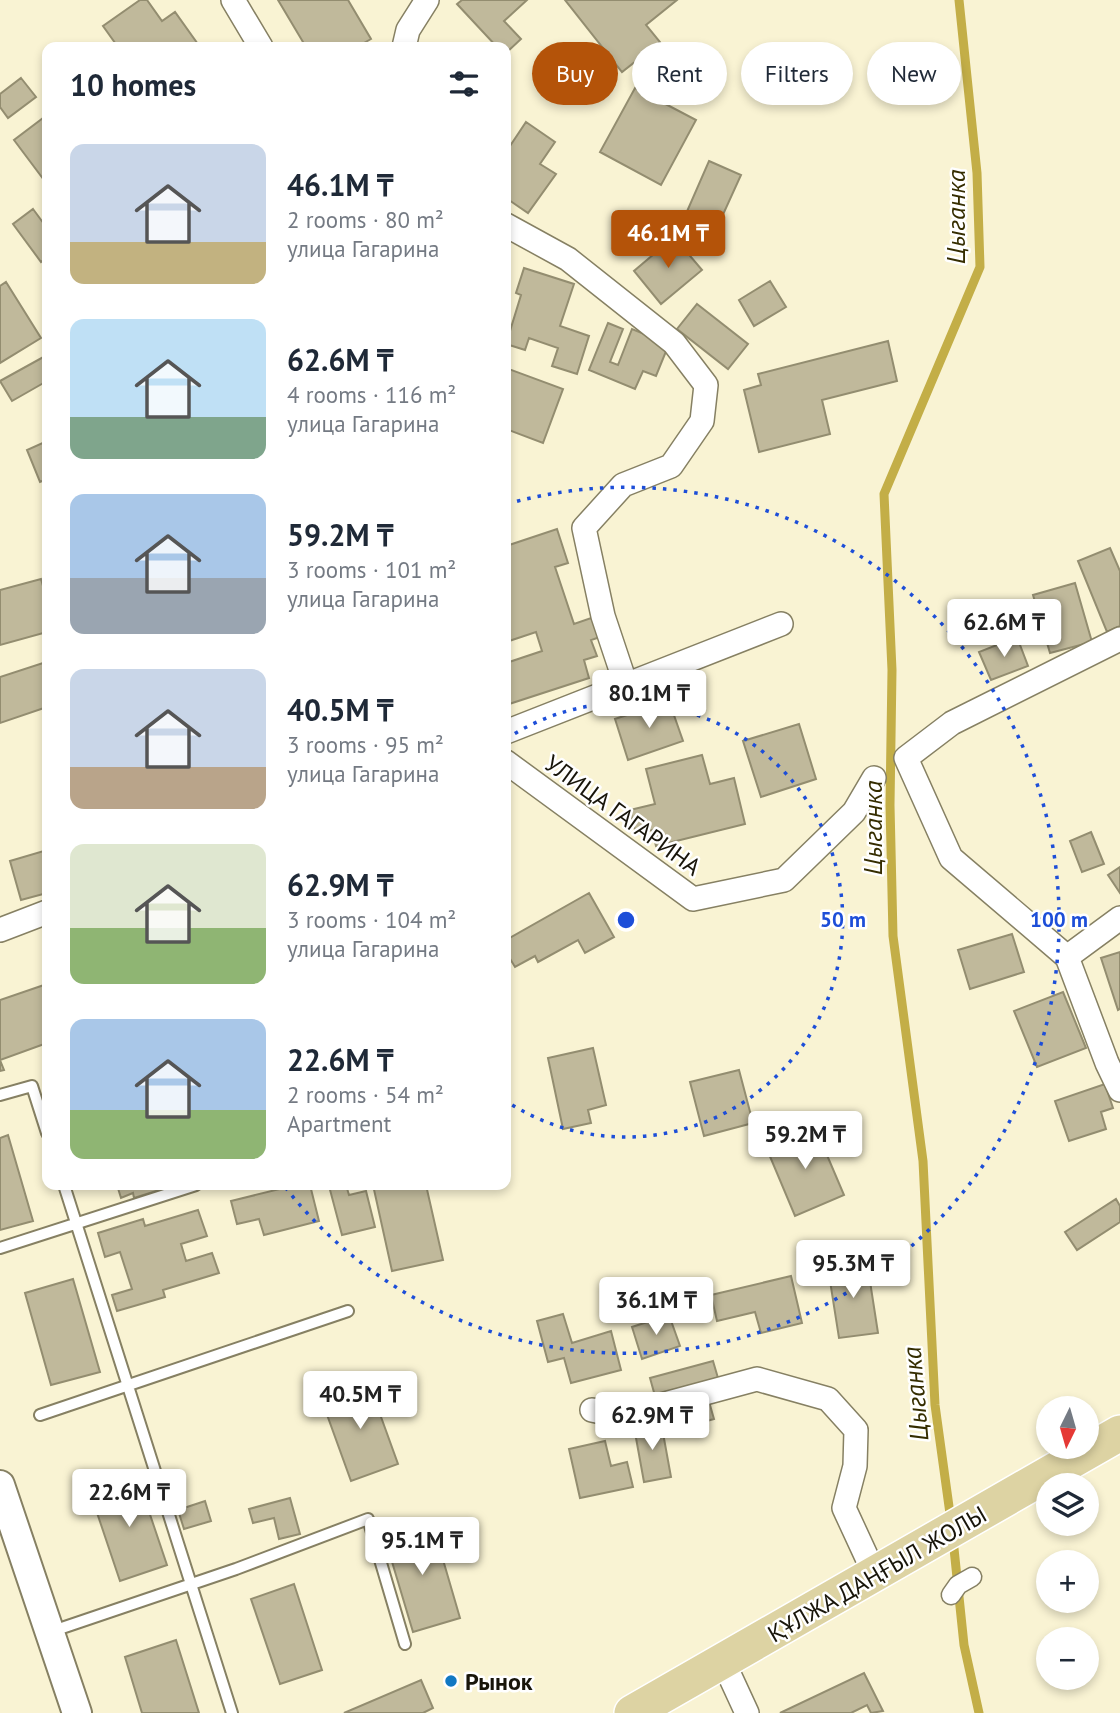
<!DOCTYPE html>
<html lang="en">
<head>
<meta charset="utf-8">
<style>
	body { margin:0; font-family:"PT Sans",sans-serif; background:#f2f2f3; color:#1f2937; height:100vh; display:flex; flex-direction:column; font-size:26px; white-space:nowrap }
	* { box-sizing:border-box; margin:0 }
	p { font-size:23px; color:#747a83 }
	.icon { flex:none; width:38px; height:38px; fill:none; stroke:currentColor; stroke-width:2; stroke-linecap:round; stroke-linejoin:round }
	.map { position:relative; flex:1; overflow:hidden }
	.drawer { position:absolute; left:42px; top:42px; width:469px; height:1148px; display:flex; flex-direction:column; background:#fff; border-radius:14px; box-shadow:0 4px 10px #0003 }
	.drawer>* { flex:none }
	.guide { position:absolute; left:532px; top:42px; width:483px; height:63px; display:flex; gap:14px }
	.needle { width:46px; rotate:185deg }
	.controls { position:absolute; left:1036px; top:1396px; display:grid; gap:14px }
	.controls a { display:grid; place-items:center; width:63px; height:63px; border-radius:50%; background:#fff; box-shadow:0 4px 10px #0003; font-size:35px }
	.price { position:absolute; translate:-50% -60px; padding:0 16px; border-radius:7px; background:#fff; color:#222; font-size:23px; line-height:46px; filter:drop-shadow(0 2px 4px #0008) }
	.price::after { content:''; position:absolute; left:50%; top:42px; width:21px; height:16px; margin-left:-10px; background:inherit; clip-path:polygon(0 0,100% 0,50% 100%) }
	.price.on { background:#b45309; color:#fff }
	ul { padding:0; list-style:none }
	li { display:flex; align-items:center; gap:21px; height:175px; padding:0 28px }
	li span { display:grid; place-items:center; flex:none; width:196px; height:140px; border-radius:14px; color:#555 }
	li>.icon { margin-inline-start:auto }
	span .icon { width:84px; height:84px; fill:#fffc; stroke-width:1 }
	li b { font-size:30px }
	h2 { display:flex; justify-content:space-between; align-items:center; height:84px; padding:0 28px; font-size:30px }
	.chip { padding:0 24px; border-radius:32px; background:#fff; box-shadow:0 4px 10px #0003; font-size:24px; line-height:63px }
	.chip.on { background:#b45309; color:#fff }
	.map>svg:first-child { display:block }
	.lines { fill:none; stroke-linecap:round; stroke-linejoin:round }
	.stream { stroke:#c3ae47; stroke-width:9 }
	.building { fill:#c0b99b; stroke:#938d70; stroke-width:2 }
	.service-casing { stroke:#868063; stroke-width:14 }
	.pedestrian-casing { stroke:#868063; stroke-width:21 }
	.minor-casing { stroke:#868063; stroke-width:26 }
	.tertiary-casing { stroke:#868063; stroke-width:32 }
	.primary-casing { stroke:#fff; stroke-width:38 }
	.service { stroke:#fff; stroke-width:10 }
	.pedestrian { stroke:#fff; stroke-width:18 }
	.minor { stroke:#fff; stroke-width:23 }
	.tertiary { stroke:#fff; stroke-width:28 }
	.primary { stroke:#ddd3a3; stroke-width:35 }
	.ring { fill:none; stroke:#1d4ed8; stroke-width:3.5; stroke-dasharray:3.5 7 }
	.poi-dot { fill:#1178c3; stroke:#fff; stroke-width:2.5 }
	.labels { text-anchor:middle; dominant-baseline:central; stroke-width:5; stroke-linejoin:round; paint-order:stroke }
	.street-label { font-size:24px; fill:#18150a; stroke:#fff }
	.poi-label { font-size:24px; font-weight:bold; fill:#18150a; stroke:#fff; text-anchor:start }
	.water-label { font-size:26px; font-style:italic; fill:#352d00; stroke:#fff }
	.centre { fill:#1d4ed8; stroke:#fff; stroke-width:3.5 }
	.ring-label { font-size:21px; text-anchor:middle; font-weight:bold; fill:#1d4ed8; stroke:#fff; stroke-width:5; stroke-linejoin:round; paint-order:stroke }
</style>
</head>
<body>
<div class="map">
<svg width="1120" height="1713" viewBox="0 0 1120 1713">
	<rect width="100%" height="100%" fill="#f9f3d3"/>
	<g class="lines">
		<path class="stream" d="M951 1521 935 1405 923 1161 893 936 890 805 892 670 884 494 980 267 977 173 959 0
			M953 1539 964 1645 979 1713"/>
	</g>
	<path class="building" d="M140 0H147L162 21 175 12 200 47H118L103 26Z
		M278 0H348L371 39 364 43 367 47H306Z
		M462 0H527L504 21 521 39 506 53V47H497L457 4Z
		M565 0H677L646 25 660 42 622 72Z
		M21 78 36 97 8 118 0 107V94Z
		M635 88 696 120 661 185 600 152Z
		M47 115V184L14 140Z
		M526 122 555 142 540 164 556 174 528 213 506 198V152Z
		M709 161 741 175 716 230 685 216Z
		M33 209 47 228V257L41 262 13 224Z
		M674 237 702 270 661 304 634 271Z
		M524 268 574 284 560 326 589 336 577 374 552 366 558 348 529 338 525 350 506 344 521 295 516 293Z
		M770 281 786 307 754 326 739 300Z
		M6 282 41 338 0 363V286Z
		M697 304 748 344 728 369 677 329Z
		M608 323 623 329 610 362 618 365 632 329 669 344 656 376 643 371 635 389 589 370Z
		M888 341 897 381 822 400 830 434 759 452 744 390 761 385 758 374Z
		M47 355V381L12 401 0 381Z
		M506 368 563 389 543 443 506 429Z
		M47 441V479L40 482 27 450Z
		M557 529 568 563 555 567 574 624 594 617 600 637 591 640 597 656 584 660 589 678 506 705V663L542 651 536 632 506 642V546Z
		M1110 548 1120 571V626L1107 632 1078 561Z
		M41 579 47 600V632L0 645V590Z
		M1075 583 1092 642 1050 653 1033 595Z
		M1017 637 1028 666 991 680 979 652Z
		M43 663 47 674V707L0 723V677Z
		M669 701 683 741 628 760 615 719Z
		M799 724 816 779 761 797 743 741Z
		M702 755 710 784 734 778 745 824 656 846 652 830 636 834 630 810 655 804 646 769Z
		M1091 832 1104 864 1082 872 1070 841Z
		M47 850V893L21 900 10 861Z
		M1120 867V893L1108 875Z
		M589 893 614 937 585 953 578 940 538 962 535 956 515 967 506 952V940Z
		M1012 934 1024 972 970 989 958 950Z
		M1120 952V1009L1118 1010 1101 958Z
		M47 984V1043L0 1060 4 1070 0 1071V1000Z
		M1063 992 1086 1048 1037 1067 1014 1011Z
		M593 1048 606 1105 588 1110 591 1123 563 1129 548 1058Z
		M739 1070 753 1123 704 1136 690 1082Z
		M1105 1084 1113 1108 1101 1112 1106 1129 1069 1141 1055 1101Z
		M815 1127 844 1195 795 1216 766 1147Z
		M8 1135 33 1221 0 1230V1138Z
		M117 1185H175L134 1198 133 1193 121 1198Z
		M296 1185H310L319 1221 264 1235 259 1219 237 1224 231 1201Z
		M346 1185 349 1195 366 1191 375 1227 342 1235 329 1186Z
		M373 1185H426L443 1260 392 1271Z
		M1116 1199 1120 1206V1222L1077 1250 1065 1232Z
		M198 1210 207 1236 181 1244 186 1261 212 1253 219 1273 163 1290 165 1297 117 1311 112 1295 132 1289 120 1252 105 1257 98 1233 143 1219 145 1226Z
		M867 1262 878 1333 839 1338 828 1268Z
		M791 1276 802 1323 761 1333 755 1312 717 1321 711 1295Z
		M73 1279 100 1372 51 1385 25 1293Z
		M563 1314 572 1343 611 1331 621 1370 571 1383 564 1358 548 1362 537 1321Z
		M669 1315 680 1346 642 1359 632 1327Z
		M713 1361 718 1378 655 1396 650 1378Z
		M368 1381 398 1464 351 1481 321 1398Z
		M708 1398 714 1419 670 1431 664 1411Z
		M661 1422 671 1477 644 1482 634 1427Z
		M605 1441 611 1466 627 1462 633 1487 580 1498 569 1449Z
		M137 1476 167 1565 120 1581 90 1492Z
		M290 1498 300 1534 279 1539 274 1518 253 1523 249 1509Z
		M205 1501 211 1521 184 1529 178 1510Z
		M432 1522 460 1618 413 1632 384 1535Z
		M294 1584 322 1670 280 1684 251 1599Z
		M176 1640 199 1713H142L125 1657Z
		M864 1673 883 1711 871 1713 867 1705 851 1713H780Z
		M421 1680 433 1708 423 1713H344Z"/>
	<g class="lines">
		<defs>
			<path id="service" d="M0 1095 32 1086 47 1133
				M64 1185 232 1713
				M0 1248 196 1185
				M40 1415 348 1311
				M50 1632 236 1569 368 1519 405 1644"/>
			<path id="pedestrian" d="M951 1595 958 1585 972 1577"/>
			<path id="minor" d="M233 0 261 47
				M404 47 408 30 427 0
				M506 225 568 259 674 343 706 385 702 421 671 466 623 485 584 528 603 616 626 685
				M1120 639 952 723 906 758 951 858 1067 957 1107 1063 1120 1090
				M506 732 781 624
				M506 762 693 899 784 880 854 812 874 778
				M0 930 47 912
				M1067 957 1120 918
				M592 1410 620 1416 757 1379 828 1399 856 1430 855 1466 844 1508 875 1575
				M723 1661 747 1713"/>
			<path id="tertiary" d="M0 1485 77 1713"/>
			<path id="primary" d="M632 1713 1120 1433"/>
		</defs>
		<use href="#service" class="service-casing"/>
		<use href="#pedestrian" class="pedestrian-casing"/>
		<use href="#minor" class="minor-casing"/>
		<use href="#tertiary" class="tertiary-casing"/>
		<use href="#primary" class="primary-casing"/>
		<use href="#service" class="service"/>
		<use href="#pedestrian" class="pedestrian"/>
		<use href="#minor" class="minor"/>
		<use href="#tertiary" class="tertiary"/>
		<use href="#primary" class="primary"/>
	</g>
	<g class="ring">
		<path d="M506 739A217 217 0 1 1 506 1101"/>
		<path d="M507 504A433 433 0 1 1 285 1187"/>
	</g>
	<circle class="poi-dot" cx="451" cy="1681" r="7"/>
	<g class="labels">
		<g class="street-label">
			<text transform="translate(623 815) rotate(36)">УЛИЦА ГАГАРИНА</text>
			<text transform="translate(877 1574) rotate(-30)">ҚҰЛЖА ДАҢҒЫЛ ЖОЛЫ</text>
		</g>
		<g class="poi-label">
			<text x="465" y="1681">Рынок</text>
		</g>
		<g class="water-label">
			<text transform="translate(955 217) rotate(-90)">Цыганка</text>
			<text transform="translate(872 828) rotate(-90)">Цыганка</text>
			<text transform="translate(915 1394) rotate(-95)">Цыганка</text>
		</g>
	</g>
	<circle cx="626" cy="920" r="10" class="centre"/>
	<g class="ring-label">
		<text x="843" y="927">50 m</text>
		<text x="1059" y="927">100 m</text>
	</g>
</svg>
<div class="controls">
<a><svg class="needle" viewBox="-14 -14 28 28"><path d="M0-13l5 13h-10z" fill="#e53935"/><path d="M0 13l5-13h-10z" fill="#747a83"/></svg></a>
<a><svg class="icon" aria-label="layers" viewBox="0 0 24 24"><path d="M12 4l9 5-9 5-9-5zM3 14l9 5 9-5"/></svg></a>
<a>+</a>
<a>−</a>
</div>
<b class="price on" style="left:668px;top:270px">46.1M ₸</b>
<b class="price" style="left:1004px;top:659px">62.6M ₸</b>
<b class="price" style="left:649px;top:730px">80.1M ₸</b>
<b class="price" style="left:805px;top:1171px">59.2M ₸</b>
<b class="price" style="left:853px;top:1300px">95.3M ₸</b>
<b class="price" style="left:656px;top:1337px">36.1M ₸</b>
<b class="price" style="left:360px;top:1431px">40.5M ₸</b>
<b class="price" style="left:652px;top:1452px">62.9M ₸</b>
<b class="price" style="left:129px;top:1529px">22.6M ₸</b>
<b class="price" style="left:422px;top:1577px">95.1M ₸</b>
<div class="guide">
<a class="chip on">Buy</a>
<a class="chip">Rent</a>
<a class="chip">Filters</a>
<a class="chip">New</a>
</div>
<section class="drawer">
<h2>10 homes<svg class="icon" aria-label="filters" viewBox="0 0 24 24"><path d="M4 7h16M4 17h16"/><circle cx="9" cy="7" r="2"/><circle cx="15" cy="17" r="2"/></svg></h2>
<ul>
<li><span style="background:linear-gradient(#c9d6e8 70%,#c2b280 0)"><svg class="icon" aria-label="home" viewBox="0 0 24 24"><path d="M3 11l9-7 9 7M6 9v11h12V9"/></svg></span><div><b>46.1M ₸</b><p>2 rooms · 80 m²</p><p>улица Гагарина</p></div></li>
<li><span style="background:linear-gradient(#bfe0f5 70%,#7fa58c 0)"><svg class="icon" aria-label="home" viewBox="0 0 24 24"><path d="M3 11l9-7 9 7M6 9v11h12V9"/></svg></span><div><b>62.6M ₸</b><p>4 rooms · 116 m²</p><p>улица Гагарина</p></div></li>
<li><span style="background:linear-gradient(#a9c7e8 60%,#9aa5b1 0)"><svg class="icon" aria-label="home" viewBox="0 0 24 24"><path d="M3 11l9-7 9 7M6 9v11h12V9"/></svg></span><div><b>59.2M ₸</b><p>3 rooms · 101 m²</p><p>улица Гагарина</p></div></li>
<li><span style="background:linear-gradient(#c9d6e8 70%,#b9a48a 0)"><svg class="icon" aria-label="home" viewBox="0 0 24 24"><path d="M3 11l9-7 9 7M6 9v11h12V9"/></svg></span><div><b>40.5M ₸</b><p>3 rooms · 95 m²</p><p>улица Гагарина</p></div></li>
<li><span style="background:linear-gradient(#dfe7d0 60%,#8fb573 0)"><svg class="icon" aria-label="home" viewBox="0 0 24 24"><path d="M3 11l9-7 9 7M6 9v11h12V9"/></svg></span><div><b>62.9M ₸</b><p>3 rooms · 104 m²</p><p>улица Гагарина</p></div></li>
<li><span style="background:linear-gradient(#a9c7e8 65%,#8fb573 0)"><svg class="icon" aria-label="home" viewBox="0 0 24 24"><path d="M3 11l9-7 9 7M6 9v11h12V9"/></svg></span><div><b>22.6M ₸</b><p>2 rooms · 54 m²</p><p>Apartment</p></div></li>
</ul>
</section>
</div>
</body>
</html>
